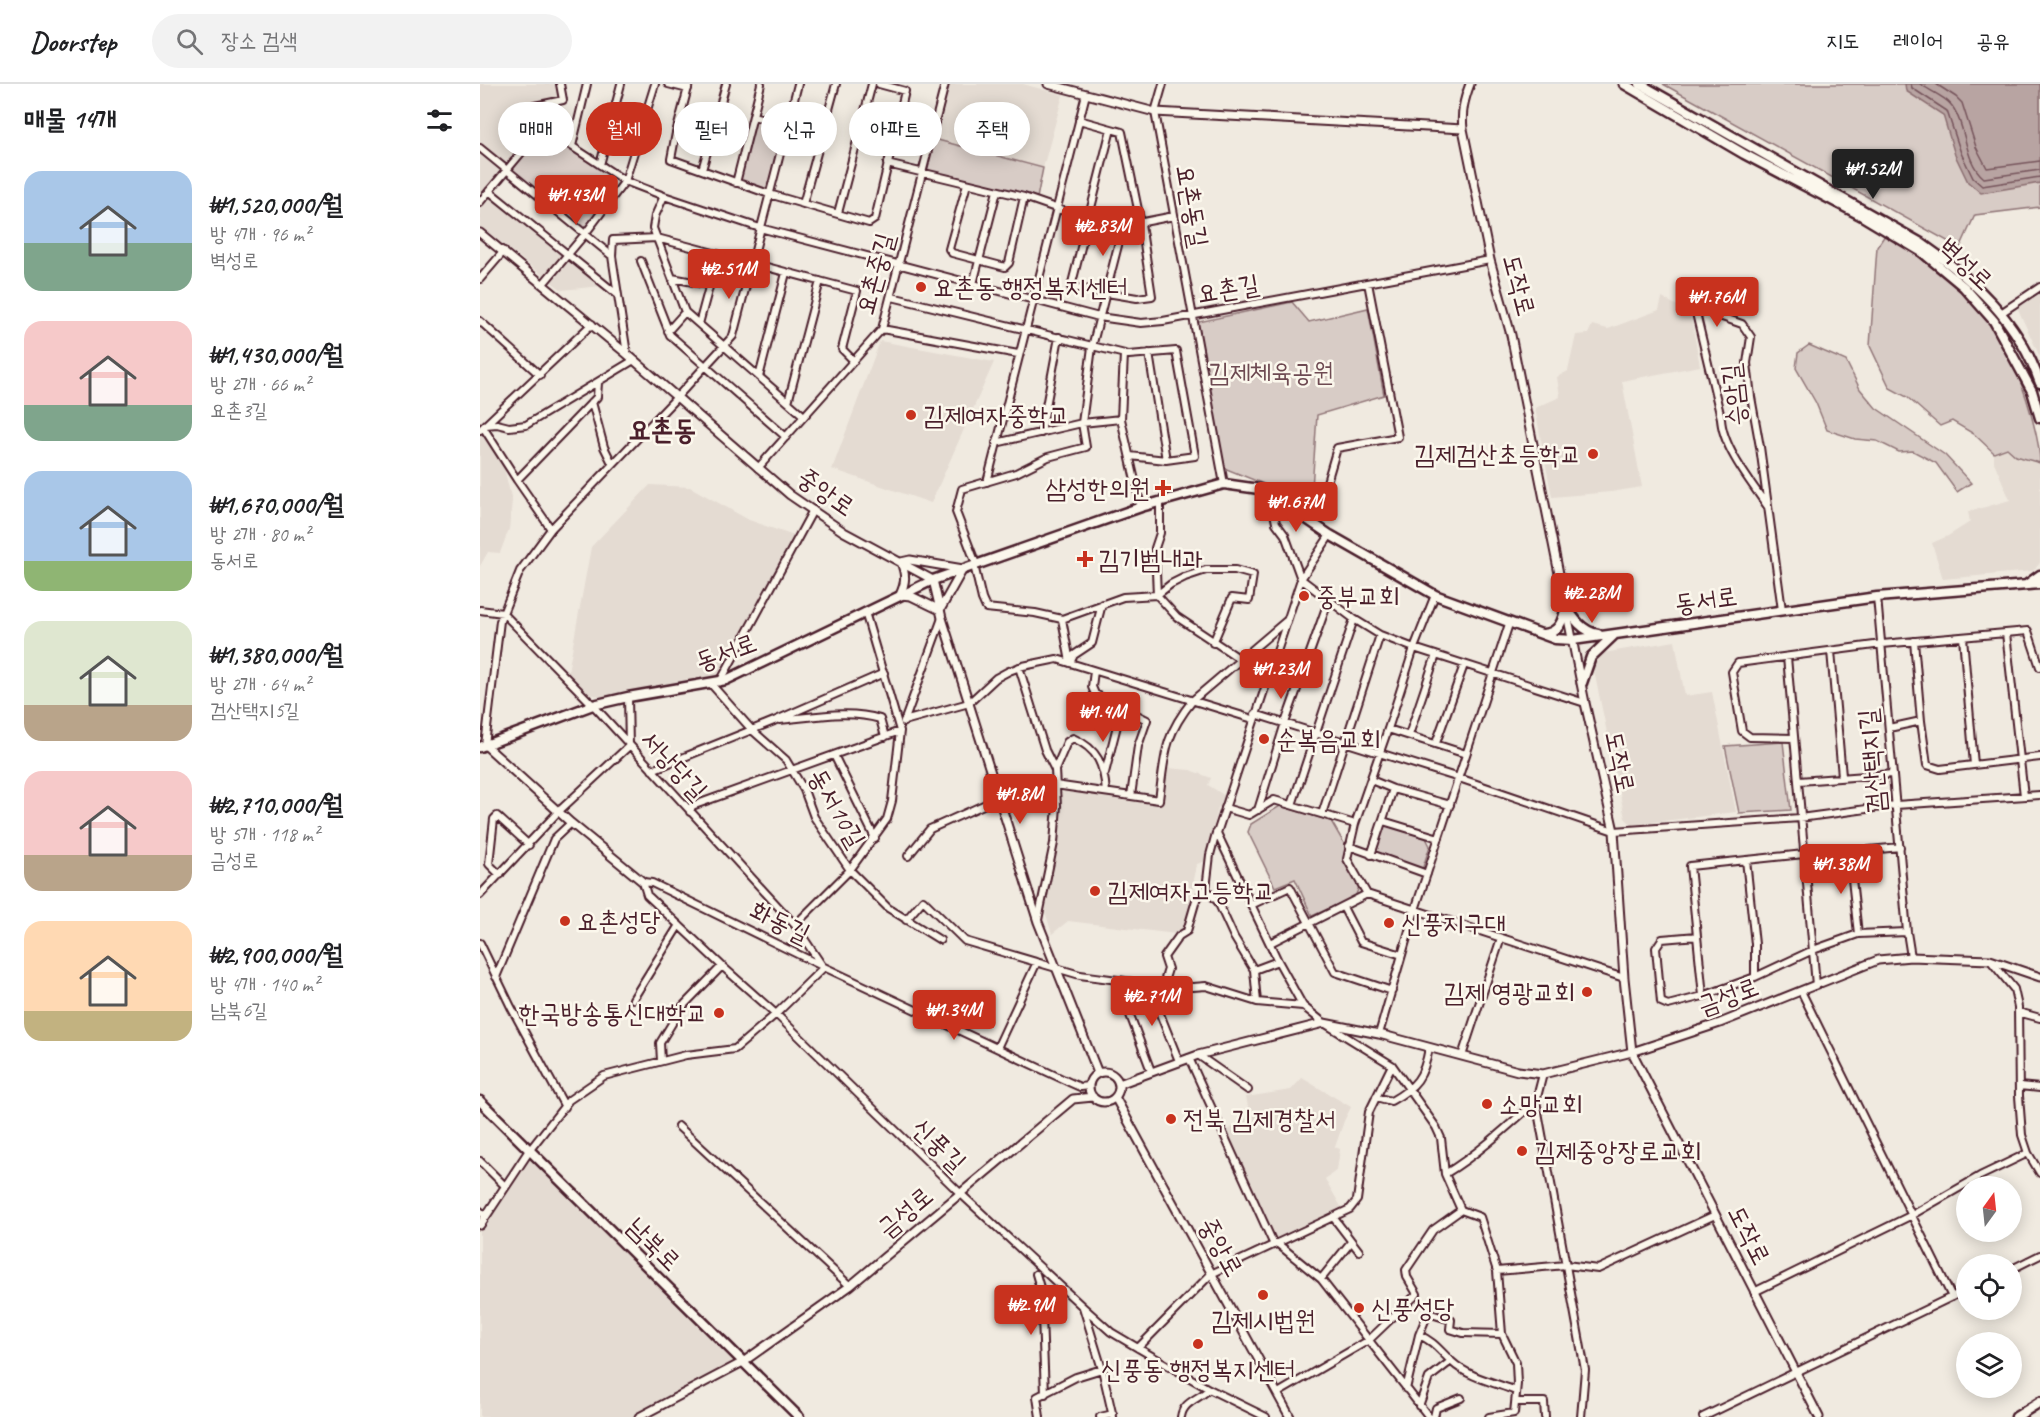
<!DOCTYPE html>
<html lang="ko">
<head>
<meta charset="utf-8">
<style>
	body { margin:0; font-family:Caveat,"Poor Story",sans-serif; background:#f2f2f2; color:#202124; height:100vh; display:flex; flex-direction:column; font-size:22px; white-space:nowrap }
	* { box-sizing:border-box; margin:0 }
	p { font-size:20px; color:#757577 }
	.icon { flex:none; width:33px; height:33px; fill:none; stroke:currentColor; stroke-width:2; stroke-linecap:round; stroke-linejoin:round }
	.map { position:relative; flex:1; overflow:hidden }
	.drawer { display:flex; flex-direction:column; background:#fff; width:480px }
	.drawer>* { flex:none }
	.guide { position:absolute; left:18px; top:18px; width:570px; height:54px; display:flex; gap:12px }
	.needle { width:39px; rotate:15deg }
	.controls { position:absolute; left:1476px; top:1092px; display:grid; gap:12px }
	.controls a { display:grid; place-items:center; width:66px; height:66px; border-radius:50%; background:#fff; box-shadow:0 3px 15px #0003; font-size:30px }
	.price { position:absolute; translate:-50% -51px; padding:0 14px; border-radius:6px; background:#c8321e; color:#fff; font-size:20px; line-height:39px; filter:drop-shadow(0 2px 3px #0008) }
	.price::after { content:''; position:absolute; left:50%; top:36px; width:18px; height:14px; margin-left:-9px; background:inherit; clip-path:polygon(0 0,100% 0,50% 100%) }
	.price.on { background:#222; color:#fff }
	ul { padding:0; list-style:none }
	li { display:flex; align-items:center; gap:18px; height:150px; padding:0 24px }
	li span { display:grid; place-items:center; flex:none; width:168px; height:120px; border-radius:18px; color:#555 }
	li>.icon { margin-inline-start:auto }
	span .icon { width:72px; height:72px; fill:#fffc; stroke-width:1 }
	li b { font-size:26px }
	h2 { display:flex; justify-content:space-between; align-items:center; height:72px; padding:0 24px; font-size:26px }
	.pill { padding:0 21px; border-radius:27px; background:#fff; box-shadow:0 3px 15px #0003; font-size:21px; line-height:54px }
	.pill.on { background:#c8321e; color:#fff }
	header { display:flex; align-items:center; gap:36px; box-sizing:border-box; height:84px; padding:0 30px; background:#fff; border-bottom:2px solid #e0e0e0 }
	header strong { font-size:28px }
	nav { display:flex; gap:33px; margin-inline-start:auto; font-size:21px }
	.search { width:420px; height:54px; background:#f2f2f2; display:flex; align-items:center; gap:15px; box-sizing:border-box; padding:0 21px; border-radius:33px; color:#757577; font-size:22px }
	main { display:flex; flex:1; min-height:0 }
	.map>svg:first-child { display:block }
	.built { fill:#e4dbd2 }
	.green { fill:#d8ccc6; stroke:#917678; stroke-width:1.5 }
	.water { fill:#b8a4a2; stroke:#8c6f72; stroke-width:1.5 }
	.lines { fill:none; stroke-linecap:round; stroke-linejoin:round }
	.shore { stroke:#76545b; stroke-width:1.5 }
	.minor-casing { stroke:#4a1f2b; stroke-width:10 }
	.tertiary-casing { stroke:#4a1f2b; stroke-width:11 }
	.secondary-casing { stroke:#4a1f2b; stroke-width:13 }
	.minor { stroke:#fbf7ec; stroke-width:6 }
	.tertiary { stroke:#fbf7ec; stroke-width:7 }
	.secondary { stroke:#fbf7ec; stroke-width:8 }
	.poi-dot { fill:#c8321e; stroke:#fbf7ec; stroke-width:2 }
	.labels { text-anchor:middle; dominant-baseline:central; stroke-width:5; stroke-linejoin:round; paint-order:stroke }
	.street-label { font-size:26px; fill:#4a1f2b; stroke:#fbf7ec }
	.poi-label { font-size:26px; fill:#4a1f2b; stroke:#fbf7ec; text-anchor:start }
	.park-label { font-size:26px; fill:#6e4a52; stroke:#fbf7ec }
	.quarter-label { font-size:28px; font-weight:bold; fill:#4a1f2b; stroke:#fbf7ec }
</style>
</head>
<body>
<header>
<strong>Doorstep</strong>
<div class="search"><svg class="icon" aria-label="search" viewBox="0 0 24 24"><circle cx="10" cy="10" r="6"/><path d="M15 15l6 6"/></svg>장소 검색</div>
<nav><a>지도</a><a>레이어</a><a>공유</a></nav>
</header>
<main>
<section class="drawer">
<h2>매물 14개<svg class="icon" aria-label="filters" viewBox="0 0 24 24"><path d="M4 7h16M4 17h16"/><circle cx="9" cy="7" r="2"/><circle cx="15" cy="17" r="2"/></svg></h2>
<ul>
<li><span style="background:linear-gradient(#a9c7e8 60%,#7fa58c 0)"><svg class="icon" aria-label="home" viewBox="0 0 24 24"><path d="M3 11l9-7 9 7M6 9v11h12V9"/></svg></span><div><b>₩1,520,000/월</b><p>방 4개 · 96 m²</p><p>벽성로</p></div></li>
<li><span style="background:linear-gradient(#f6c9c9 70%,#7fa58c 0)"><svg class="icon" aria-label="home" viewBox="0 0 24 24"><path d="M3 11l9-7 9 7M6 9v11h12V9"/></svg></span><div><b>₩1,430,000/월</b><p>방 2개 · 66 m²</p><p>요촌3길</p></div></li>
<li><span style="background:linear-gradient(#a9c7e8 75%,#8fb573 0)"><svg class="icon" aria-label="home" viewBox="0 0 24 24"><path d="M3 11l9-7 9 7M6 9v11h12V9"/></svg></span><div><b>₩1,670,000/월</b><p>방 2개 · 80 m²</p><p>동서로</p></div></li>
<li><span style="background:linear-gradient(#dfe7d0 70%,#b9a48a 0)"><svg class="icon" aria-label="home" viewBox="0 0 24 24"><path d="M3 11l9-7 9 7M6 9v11h12V9"/></svg></span><div><b>₩1,380,000/월</b><p>방 2개 · 64 m²</p><p>검산택지5길</p></div></li>
<li><span style="background:linear-gradient(#f6c9c9 70%,#b9a48a 0)"><svg class="icon" aria-label="home" viewBox="0 0 24 24"><path d="M3 11l9-7 9 7M6 9v11h12V9"/></svg></span><div><b>₩2,710,000/월</b><p>방 5개 · 118 m²</p><p>금성로</p></div></li>
<li><span style="background:linear-gradient(#ffd9b3 75%,#c2b280 0)"><svg class="icon" aria-label="home" viewBox="0 0 24 24"><path d="M3 11l9-7 9 7M6 9v11h12V9"/></svg></span><div><b>₩2,900,000/월</b><p>방 4개 · 140 m²</p><p>남북6길</p></div></li>
</ul>
</section>
<div class="map">
<svg width="1560" height="1333" viewBox="0 0 1560 1333">
	<rect width="100%" height="100%" fill="#f0eae0"/>
	<filter id="ink" filterUnits="userSpaceOnUse"><feTurbulence type="fractalNoise" baseFrequency=".0167" numOctaves="2"/><feDisplacementMap in="SourceGraphic" scale="12" xChannelSelector="R" yChannelSelector="G"/><feConvolveMatrix kernelMatrix="1 2 1 2 8 2 1 2 1" color-interpolation-filters="sRGB"/></filter>
	<g filter="url(#ink)">
		<path class="built" d="M0 0H76L79 14 42 23 45 34 63 46 12 106 131 201 82 206 0 143Z
			M469 0H543L583 11 563 84 454 55Z
			M1560 210V273L1537 223Z
			M1182 214 1210 228 1220 282 1142 297 1162 403 1131 408 1072 413 1055 324 1080 313 1077 293 1088 287 1096 251 1108 250 1112 241 1128 245 1179 226Z
			M400 257 514 278 451 419 352 385Z
			M2 349 23 380 32 417 29 445 20 469 8 468 0 482V351Z
			M1527 364 1536 372 1560 379V479L1553 487 1463 495 1452 459 1468 452 1490 438 1488 428 1530 416 1514 378V369Z
			M170 401 210 403 269 436 314 452 245 582 233 594 123 613 109 610 88 588 111 463Z
			M1195 557 1205 612 1232 608 1256 728 1152 741 1145 734 1113 582 1117 570Z
			M688 684 710 686 731 694 728 701 745 712 743 720 738 724 726 777 717 780 705 844 696 850 588 837 572 850 565 827 578 754 581 710 587 706 679 719 683 714Z
			M822 994 871 1023 864 1037 855 1063 860 1065 857 1086 845 1095 863 1126 795 1158 745 1048 770 1032 766 1013 811 1006Z
			M49 1067 263 1278 159 1333H0V1143Z"/>
		<path class="green" d="M1183 0H1560V123L1495 131 1480 164Z
			M275 36 304 43 288 107 258 98Z
			M63 46 142 98 104 147 30 86Z
			M454 55 563 84 557 114 445 87Z
			M1405 151C1479 194 1528 245 1551 330 1555 346 1560 361 1560 379L1536 372 1527 364 1514 369 1494 350 1472 337 1460 342 1427 313 1410 304 1390 262 1397 163Z
			M812 218 829 238 888 224 904 311 837 331 831 419 744 384 730 307 718 268 714 239Z
			M1329 261 1366 277 1380 305 1396 324 1465 371 1491 399 1477 408 1456 379 1433 367 1419 368 1397 357 1375 355 1347 346 1336 319 1316 284 1318 269Z
			M1303 658 1311 726 1259 729 1245 662Z
			M800 722 851 737 865 761 864 776 879 803 875 813 832 832 815 795 795 803 768 748 771 740Z
			M905 741 946 754 950 762 942 786 895 769Z"/>
		<path class="water" d="M1425 0H1560V99L1501 109 1488 98 1475 71 1463 31 1426 7Z"/>
		<g class="lines">
			<path class="shore" d="M1431 0 1432 4 1467 27 1481 69 1493 94 1502 102 1560 93
				M1440 0C1450 7 1468 14 1474 25 1487 45 1484 78 1504 94L1560 86
				M1456 0 1476 13 1482 19 1496 63 1507 84 1560 77"/>
			<defs>
				<path id="minor" d="M80 0 83 16 45 24 47 33 145 97 184 112 280 144 619 233 661 239 683 237 1010 176
					M188 0 208 5
					M209 0 196 49 191 75 289 110 389 139 395 135 425 7 399 0
					M683 0 675 28 744 400
					M273 32 307 41
					M599 36 642 48 661 140 672 212 657 214 591 203 631 45
					M92 62 107 0
					M0 64 132 172
					M407 80 544 113 607 135 643 142 694 132
					M120 81 141 0
					M222 86 246 0
					M256 99 281 0
					M487 100 469 165 472 169 525 183 529 179 544 113
					M9 107 138 211
					M184 112 175 132 173 144 205 228 324 332
					M0 118 62 44
					M323 120 356 0
					M358 129 392 0
					M161 177 190 251 306 353
					M192 194 229 201
					M0 195 24 167
					M63 200 105 150 145 97 175 0
					M493 200 517 107
					M412 213 649 271 696 267 715 372 686 376 650 372
					M1521 229 1560 203
					M0 237 60 291
					M219 240 238 170
					M402 245 538 270
					M188 247 205 228
					M669 269 686 376
					M147 270 132 172 133 156 177 154 377 207 362 265 374 277
					M644 270 641 335 661 423
					M279 293 306 189
					M112 318 124 363 132 379
					M308 318 340 197
					M6 341 17 340 29 343 46 341 154 276
					M3 343 37 396 71 445
					M0 346 112 240
					M561 349 579 253
					M516 359 602 339 641 335
					M278 384 402 245 465 0
					M37 396 117 313 118 299
					M507 398 606 10
					M790 410 796 439 805 451 821 495 874 535 900 551 934 564 1105 619
					M680 417V449L675 464 677 511 697 533 760 575
					M1288 423C1272 400 1242 363 1241 334L1216 229 1225 227 1262 240 1271 253 1267 279 1271 313 1280 363 1302 526
					M835 439 857 364 918 353 888 199
					M850 451 821 495 737 749 798 877 823 922 844 939 912 981 956 1043 961 1054 965 1090 981 1126
					M496 480 476 428 482 405 536 389 568 373 606 363 602 339 612 263 643 142
					M494 481 502 515 506 524 555 529 582 535 643 513 677 511 691 500 705 493 726 486H755L773 491 769 516 752 514 733 559
					M955 511 934 564 908 645 875 740 867 775 887 810 1144 894
					M1397 513 1427 848 1431 873
					M0 526 23 529 113 621 315 841 343 883
					M582 535 590 578
					M1526 549 1544 712
					M1483 553 1494 681
					M1434 557 1441 637 1447 681 1460 685 1560 673
					M1351 567 1362 692
					M1307 573C1316 683 1326 792 1336 901
					M590 579 594 571 612 559 622 520
					M539 583 565 666 575 686 577 722 574 759 558 836
					M614 587 612 603 615 610 667 636 658 662 651 712
					M240 598 333 426
					M231 600 272 646 306 676 324 706 334 733 370 786 408 824 460 856
					M775 630 979 694 1134 747 1320 734 1416 721 1560 711
					M300 636C334 633 368 625 400 635L405 653
					M424 637 489 619 516 594 529 587 543 582 577 575 773 635
					M424 638 462 534
					M1409 644 1441 637
					M908 645 986 670
					M929 651 956 571
					M1314 654 1270 653 1262 647 1252 588 1258 579 1402 560 1548 547 1560 583
					M956 659 984 581
					M5 661 20 537 40 487 71 445 197 313 253 252 318 0
					M354 671 395 754
					M172 686 294 637 404 589
					M575 686 587 658 593 654C618 665 624 681 626 708
					M625 689 642 622
					M891 696 913 705 970 721
					M1319 697 1413 690
					M812 721 874 535
					M521 722 575 701 679 716C685 672 683 653 713 616L806 537
					M745 724 769 731 794 716 875 740
					M778 726 805 639 849 515
					M210 728 212 722 420 647
					M842 730 900 551
					M903 737 959 754
					M869 762 947 790
					M1369 768 1378 850
					M891 771 913 705
					M428 772 450 745 519 714
					M1266 776 1275 860V893
					M20 791 9 780 14 735 17 732 49 761
					M726 805 738 818 754 853 774 886 777 918
					M726 805 730 771 736 749
					M0 811 78 728 149 662 148 613
					M771 821 810 803 855 888 912 907
					M863 823 881 858 922 871
					M426 836 443 816 485 857 600 891 668 900 713 903 726 902 777 918 823 922
					M315 841 370 786 407 735 412 717 420 647 385 528
					M1217 852 1182 855 1176 864 1181 918 1188 921 1223 912 1275 893 1333 866 1378 850 1427 848
					M0 859 31 923 85 1023
					M790 859 887 810
					M1511 877 1534 905 1538 923 1539 1012 1542 1051 1548 1069 1560 1089
					M774 886 798 877
					M16 893 74 755 91 739
					M640 897 644 915 671 987
					M668 900 699 977
					M683 901 688 885 684 873 699 852 707 847 716 816 726 805
					M1321 907 1472 1213
					M1223 912 1210 782 1324 770 1369 768 1420 763
					M153 915 199 841
					M1538 928 1560 934
					M899 950 935 826 1029 540
					M517 964 557 878
					M718 971 768 1006
					M982 972 1021 854
					M709 974 794 1161
					M181 977 180 959 202 923 242 882
					M1063 990 1056 1017 1105 1286 1101 1333
					M609 1002 600 1003 591 999 344 883 172 799 163 798 167 811 242 882 296 930 481 1110 603 1223 622 1285 633 1333
					M1539 1002 1560 1004
					M896 1013 911 1017C936 1003 944 993 949 964
					M198 1042 370 1202
					M49 1067 89 1016 124 992 206 971 255 965 296 930 344 883
					M0 1077 25 1102
					M965 1090C999 1069 1027 1043 1056 1017
					M981 1126 1000 1133 1017 1187 1022 1250 1036 1279 1037 1300 1034 1329 1009 1333
					M0 1127 5 1132
					M853 1133 879 1167
					M798 1160 841 1195 949 1333
					M1532 1185 1560 1171
					M1017 1187 1086 1181 1118 1185 1235 1131
					M556 1190 561 1207 565 1310
					M841 1195 871 1158
					M1274 1208 1432 1131 1500 1092 1548 1069
					M603 1223 631 1248 658 1264 729 1305 786 1333
					M939 1251C955 1258 959 1266 972 1278 988 1293 1016 1299 1036 1307
					M658 1264 731 1190 870 1125 877 1116 889 1028 912 981
					M926 1305 939 1251 948 1229 971 1236 970 1245 983 1249 1022 1250
					M798 1309 889 1256 937 1210 927 1193 926 1186 953 1146 981 1126
					M1036 1318H1064L1065 1333
					M939 1322 949 1294 971 1277
					M560 1333 557 1313 596 1293 622 1285
					M620 1333 633 1330
					M701 1333C703 1317 720 1315 729 1305
					M954 1333 956 1324 981 1314
					M1223 1333 1486 1206"/>
				<path id="tertiary" d="M568 0 675 28 983 45
					M990 0C984 16 981 28 983 45L1010 176 1031 251 1105 619 1134 747 1144 894 1152 968 1339 1333
					M0 149 147 270 310 411 364 448 453 496 462 534 558 838 618 989
					M430 476 483 485 460 526 431 512 420 511C426 498 426 491 421 478Z
					M5 661 91 739 163 798
					M609 1003a15 15 0 1 1 30 0a15 15 0 1 1-30 0Z
					M639 1000 718 971 844 939 899 950 1038 987 1063 990 1152 968 1240 939 1398 876 1431 873 1510 876 1560 893
					M635 1013 810 1333
					M0 1141 49 1067
					M159 1333 263 1278 370 1202 593 1015 613 1013"/>
				<path id="secondary" d="M1144 0 1264 70 1382 132 1442 168 1484 203 1514 237 1552 307 1560 334
					M1160 0 1441 159C1493 195 1539 237 1560 299
					M1546 501 1560 491
					M1086 522C1094 535 1102 547 1118 550
					M1062 550C1079 550 1083 537 1086 522
					M1102 599 1111 573 1134 551
					M0 663 113 621 148 613 246 596 453 496 661 423 744 400 779 405 790 410 850 451 955 511 1075 555 1093 556 1397 513 1560 500
					M0 1017 319 1333
					M1536 1333 1560 1318"/>
			</defs>
			<use href="#minor" class="minor-casing"/>
			<use href="#tertiary" class="tertiary-casing"/>
			<use href="#secondary" class="secondary-casing"/>
			<use href="#minor" class="minor"/>
			<use href="#tertiary" class="tertiary"/>
			<use href="#secondary" class="secondary"/>
		</g>
	</g>
	<g class="poi-dot">
		<circle cx="441" cy="203" r="6"/>
		<circle cx="431" cy="331" r="6"/>
		<circle cx="1113" cy="370" r="6"/>
		<path d="M680 395h6v6h6v6h-6v6h-6v-6h-6v-6h6z"/>
		<path d="M602 466h6v6h6v6h-6v6h-6v-6h-6v-6h6z"/>
		<circle cx="824" cy="512" r="6"/>
		<circle cx="784" cy="655" r="6"/>
		<circle cx="615" cy="807" r="6"/>
		<circle cx="85" cy="837" r="6"/>
		<circle cx="909" cy="839" r="6"/>
		<circle cx="1107" cy="908" r="6"/>
		<circle cx="239" cy="929" r="6"/>
		<circle cx="1007" cy="1020" r="6"/>
		<circle cx="691" cy="1035" r="6"/>
		<circle cx="1042" cy="1067" r="6"/>
		<circle cx="783" cy="1211" r="6"/>
		<circle cx="879" cy="1224" r="6"/>
		<circle cx="718" cy="1260" r="6"/>
	</g>
	<g class="labels">
		<g class="street-label">
			<text transform="translate(712 122) rotate(80)">요촌동길</text>
			<text transform="translate(1486 180) rotate(43)">벽성로</text>
			<text transform="translate(395 190) rotate(-75)">요촌중길</text>
			<text transform="translate(1039 201) rotate(75)">도작로</text>
			<text transform="translate(748 205) rotate(-10)">요촌길</text>
			<text transform="translate(1254 311) rotate(-96)">승암길</text>
			<text transform="translate(346 408) rotate(35)">중앙로</text>
			<text transform="translate(1226 516) rotate(-8)">동서로</text>
			<text transform="translate(246 568) rotate(-20)">동서로</text>
			<text transform="translate(1392 677) rotate(-95)">검산택지길</text>
			<text transform="translate(1140 678) rotate(78)">도작로</text>
			<text transform="translate(194 681) rotate(47)">서낭당길</text>
			<text transform="translate(357 724) rotate(60)">동서10길</text>
			<text transform="translate(300 838) rotate(26)">화동길</text>
			<text transform="translate(1248 912) rotate(-20)">금성로</text>
			<text transform="translate(459 1061) rotate(44)">신풍길</text>
			<text transform="translate(425 1128) rotate(-40)">금성로</text>
			<text transform="translate(1269 1151) rotate(63)">도작로</text>
			<text transform="translate(174 1160) rotate(45)">남북로</text>
			<text transform="translate(741 1163) rotate(61)">중앙로</text>
		</g>
		<g class="poi-label">
			<text x="453" y="203">요촌동 행정복지센터</text>
			<text x="443" y="331">김제여자중학교</text>
			<text x="1101" y="370" text-anchor="end">김제검산초등학교</text>
			<text x="670" y="404" text-anchor="end">삼성한의원</text>
			<text x="618" y="475">김기범내과</text>
			<text x="836" y="512">중부교회</text>
			<text x="796" y="655">순복음교회</text>
			<text x="627" y="807">김제여자고등학교</text>
			<text x="97" y="837">요촌성당</text>
			<text x="921" y="839">신풍지구대</text>
			<text x="1095" y="908" text-anchor="end">김제 영광교회</text>
			<text x="227" y="929" text-anchor="end">한국방송통신대학교</text>
			<text x="1019" y="1020">소망교회</text>
			<text x="703" y="1035">전북 김제경찰서</text>
			<text x="1054" y="1067">김제중앙장로교회</text>
			<text x="891" y="1224">신풍성당</text>
			<text x="783" y="1236" text-anchor="middle">김제시법원</text>
			<text x="718" y="1285" text-anchor="middle">신풍동 행정복지센터</text>
		</g>
		<g class="park-label">
			<text x="791" y="288">김제체육공원</text>
		</g>
		<g class="quarter-label">
			<text x="182" y="345">요촌동</text>
		</g>
	</g>
</svg>
<div class="controls">
<a><svg class="needle" viewBox="-14 -14 28 28"><path d="M0-13l5 13h-10z" fill="#e53935"/><path d="M0 13l5-13h-10z" fill="#757577"/></svg></a>
<a><svg class="icon" aria-label="locate" viewBox="0 0 24 24"><circle cx="12" cy="12" r="6"/><path d="M12 2v4M12 18v4M2 12h4M18 12h4"/></svg></a>
<a><svg class="icon" aria-label="layers" viewBox="0 0 24 24"><path d="M12 4l9 5-9 5-9-5zM3 14l9 5 9-5"/></svg></a>
</div>
<b class="price on" style="left:1393px;top:116px">₩1.52M</b>
<b class="price" style="left:96px;top:142px">₩1.43M</b>
<b class="price" style="left:623px;top:173px">₩2.83M</b>
<b class="price" style="left:249px;top:216px">₩2.51M</b>
<b class="price" style="left:1237px;top:244px">₩1.76M</b>
<b class="price" style="left:816px;top:449px">₩1.67M</b>
<b class="price" style="left:1112px;top:540px">₩2.28M</b>
<b class="price" style="left:801px;top:616px">₩1.23M</b>
<b class="price" style="left:623px;top:659px">₩1.4M</b>
<b class="price" style="left:540px;top:741px">₩1.8M</b>
<b class="price" style="left:1361px;top:811px">₩1.38M</b>
<b class="price" style="left:672px;top:943px">₩2.71M</b>
<b class="price" style="left:474px;top:957px">₩1.34M</b>
<b class="price" style="left:551px;top:1252px">₩2.9M</b>
<div class="guide">
<a class="pill">매매</a>
<a class="pill on">월세</a>
<a class="pill">필터</a>
<a class="pill">신규</a>
<a class="pill">아파트</a>
<a class="pill">주택</a>
</div>
</div>
</main>
</body>
</html>
